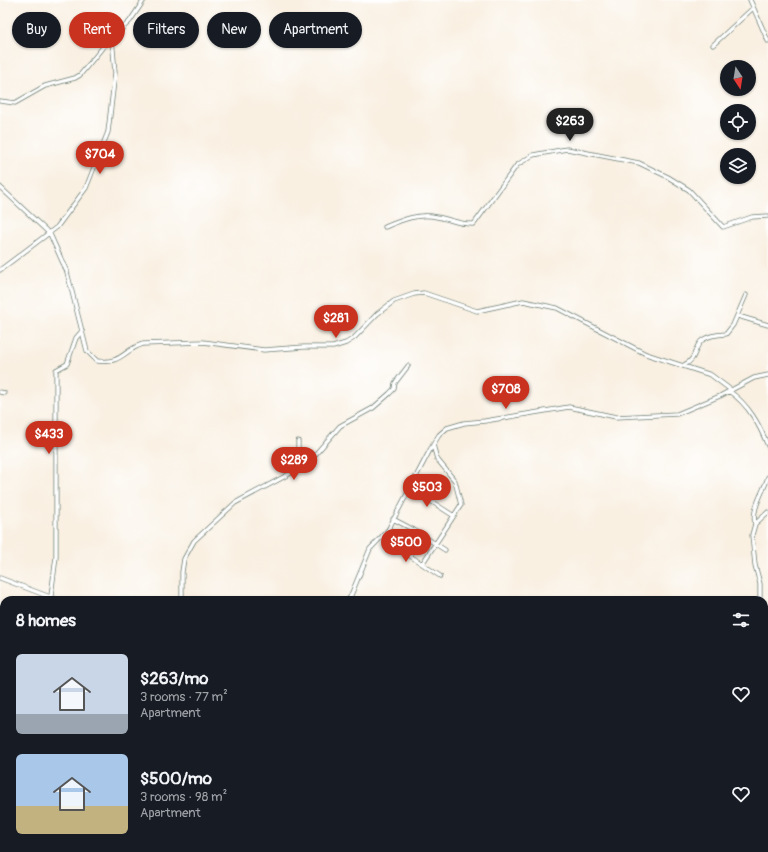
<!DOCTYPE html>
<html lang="en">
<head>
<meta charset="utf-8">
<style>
	body { margin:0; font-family:Pangolin,sans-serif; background:#242831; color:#f1f3f6; height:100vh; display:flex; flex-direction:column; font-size:15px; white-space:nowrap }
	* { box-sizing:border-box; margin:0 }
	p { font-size:13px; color:#9ea1a6 }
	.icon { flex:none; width:22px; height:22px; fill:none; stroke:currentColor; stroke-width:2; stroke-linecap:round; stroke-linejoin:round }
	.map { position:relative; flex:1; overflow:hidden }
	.panel { position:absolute; left:0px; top:596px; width:768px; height:256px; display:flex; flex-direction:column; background:#171b24; border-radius:12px 12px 0 0; box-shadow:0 1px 3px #0004 }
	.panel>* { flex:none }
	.hud { position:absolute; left:12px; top:12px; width:400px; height:36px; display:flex; gap:8px }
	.needle { width:26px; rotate:168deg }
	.tools { position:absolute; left:720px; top:60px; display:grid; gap:8px }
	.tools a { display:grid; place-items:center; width:36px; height:36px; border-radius:50%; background:#171b24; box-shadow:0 1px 3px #0004; font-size:20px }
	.price { position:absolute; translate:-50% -34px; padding:0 9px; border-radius:14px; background:#c8321e; color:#fff; font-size:13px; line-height:26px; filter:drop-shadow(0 1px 2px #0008) }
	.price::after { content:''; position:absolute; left:50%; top:24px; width:12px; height:9px; margin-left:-6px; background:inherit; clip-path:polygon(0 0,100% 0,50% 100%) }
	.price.active { background:#222; color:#fff }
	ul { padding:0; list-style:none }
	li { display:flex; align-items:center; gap:12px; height:100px; padding:0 16px }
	li span { display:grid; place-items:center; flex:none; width:112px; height:80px; border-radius:6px; color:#555 }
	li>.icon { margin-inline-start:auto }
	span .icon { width:48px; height:48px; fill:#fffc; stroke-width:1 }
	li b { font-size:17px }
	h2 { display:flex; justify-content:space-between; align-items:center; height:48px; padding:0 16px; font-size:17px }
	.chip { padding:0 14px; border-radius:18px; background:#171b24; box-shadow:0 1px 3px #0004; font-size:14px; line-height:36px }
	.chip.active { background:#c8321e; color:#fff }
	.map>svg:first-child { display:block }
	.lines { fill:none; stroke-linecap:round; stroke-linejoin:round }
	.street-casing { stroke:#6b7c71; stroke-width:5 }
	.street { stroke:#fff; stroke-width:3.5 }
</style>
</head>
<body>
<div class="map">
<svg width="768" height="852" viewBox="0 0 768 852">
	<rect width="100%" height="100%" fill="#fff"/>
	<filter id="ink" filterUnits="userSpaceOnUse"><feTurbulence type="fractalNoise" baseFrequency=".025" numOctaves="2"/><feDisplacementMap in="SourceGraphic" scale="8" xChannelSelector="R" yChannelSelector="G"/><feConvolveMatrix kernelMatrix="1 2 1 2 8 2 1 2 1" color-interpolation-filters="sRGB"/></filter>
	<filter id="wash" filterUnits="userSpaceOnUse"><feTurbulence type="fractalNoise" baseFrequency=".012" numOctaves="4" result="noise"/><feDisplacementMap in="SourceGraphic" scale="16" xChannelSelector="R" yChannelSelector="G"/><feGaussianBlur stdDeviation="0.9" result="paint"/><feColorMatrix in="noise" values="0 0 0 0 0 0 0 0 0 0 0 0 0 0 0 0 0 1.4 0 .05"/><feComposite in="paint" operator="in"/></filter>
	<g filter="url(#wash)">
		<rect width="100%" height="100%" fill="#f9f0e2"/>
	</g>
	<g filter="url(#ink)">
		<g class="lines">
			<defs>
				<path id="street" d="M750 0 768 41
					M713 45 753 8
					M0 101 15 103 45 86 75 78 80 75 103 47 130 21 144 0
					M0 187 50 234 67 272 87 351 97 361C123 364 123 350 143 344L203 342 264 350 304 347H333L346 343 354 338 377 314 394 301 414 294 424 293 477 311 523 301 557 308 646 354 711 375 731 390
					M385 227C402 220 418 213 437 217 450 219 460 225 474 224L517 165 533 155 567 149 639 163 668 177 689 190 723 227 752 217 768 216
					M0 270 57 227 86 188 108 132 115 73 112 38
					M738 316 768 325
					M684 365C704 356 685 336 726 334L733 325 746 295
					M729 391C749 405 759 424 768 446
					M0 392 4 393
					M298 441V458L302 468
					M409 487 454 516
					M393 519 414 530 445 550
					M755 524C751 509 764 491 768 477
					M382 537 440 576
					M422 564 461 505 455 481 437 459 433 445
					M0 578 58 600
					M182 595V572L184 559 194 541 235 503 306 465 340 426 373 408 389 394 394 389 395 383 408 366
					M51 596 56 557V370L67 364 76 338 82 331
					M349 598 357 600
					M349 600 370 549 388 530 430 450 439 435 447 428 464 423 485 421 569 407 616 417 677 414 720 396 754 378 768 375
					M760 600V584L755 565 752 535 755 524 768 512
					M764 649 768 671
					M0 652 4 653
					M0 780 4 782
					M0 825 4 828
					M26 848 29 852
					M74 848 76 852
					M277 848 286 852
					M188 852 196 848
					M270 852V848
					M413 852V848"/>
			</defs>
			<use href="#street" class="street-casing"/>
			<use href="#street" class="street"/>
		</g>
	</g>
</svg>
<div class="tools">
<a><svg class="needle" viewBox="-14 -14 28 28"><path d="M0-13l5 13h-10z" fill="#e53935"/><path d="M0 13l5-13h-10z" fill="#9ea1a6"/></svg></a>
<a><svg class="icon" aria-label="locate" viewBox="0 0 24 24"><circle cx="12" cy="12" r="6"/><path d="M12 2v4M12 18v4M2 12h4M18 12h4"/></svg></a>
<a><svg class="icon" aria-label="layers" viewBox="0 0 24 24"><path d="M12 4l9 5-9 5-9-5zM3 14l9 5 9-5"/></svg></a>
</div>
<b class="price active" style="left:570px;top:142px">$263</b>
<b class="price" style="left:100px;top:175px">$704</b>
<b class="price" style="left:336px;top:339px">$281</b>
<b class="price" style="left:506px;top:410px">$708</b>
<b class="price" style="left:49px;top:455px">$433</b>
<b class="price" style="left:294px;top:481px">$289</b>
<b class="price" style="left:427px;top:508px">$503</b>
<b class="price" style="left:406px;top:563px">$500</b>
<div class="hud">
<a class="chip">Buy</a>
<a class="chip active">Rent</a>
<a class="chip">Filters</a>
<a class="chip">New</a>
<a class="chip">Apartment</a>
</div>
<section class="panel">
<h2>8 homes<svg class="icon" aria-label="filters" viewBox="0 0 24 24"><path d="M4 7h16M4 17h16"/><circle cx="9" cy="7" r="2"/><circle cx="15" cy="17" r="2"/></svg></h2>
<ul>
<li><span style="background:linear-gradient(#c9d6e8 75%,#9aa5b1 0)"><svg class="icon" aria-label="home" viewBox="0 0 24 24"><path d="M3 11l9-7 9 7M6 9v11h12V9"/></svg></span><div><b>$263/mo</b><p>3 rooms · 77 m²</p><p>Apartment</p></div><svg class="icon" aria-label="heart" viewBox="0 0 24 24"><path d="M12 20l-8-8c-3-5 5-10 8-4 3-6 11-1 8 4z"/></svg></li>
<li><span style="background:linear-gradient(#a9c7e8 65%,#c2b280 0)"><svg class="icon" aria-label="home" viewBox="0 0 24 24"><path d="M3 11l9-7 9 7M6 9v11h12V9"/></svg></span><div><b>$500/mo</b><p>3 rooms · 98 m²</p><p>Apartment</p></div><svg class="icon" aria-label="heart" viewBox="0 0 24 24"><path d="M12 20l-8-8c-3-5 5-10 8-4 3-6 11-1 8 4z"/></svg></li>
</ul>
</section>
</div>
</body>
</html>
